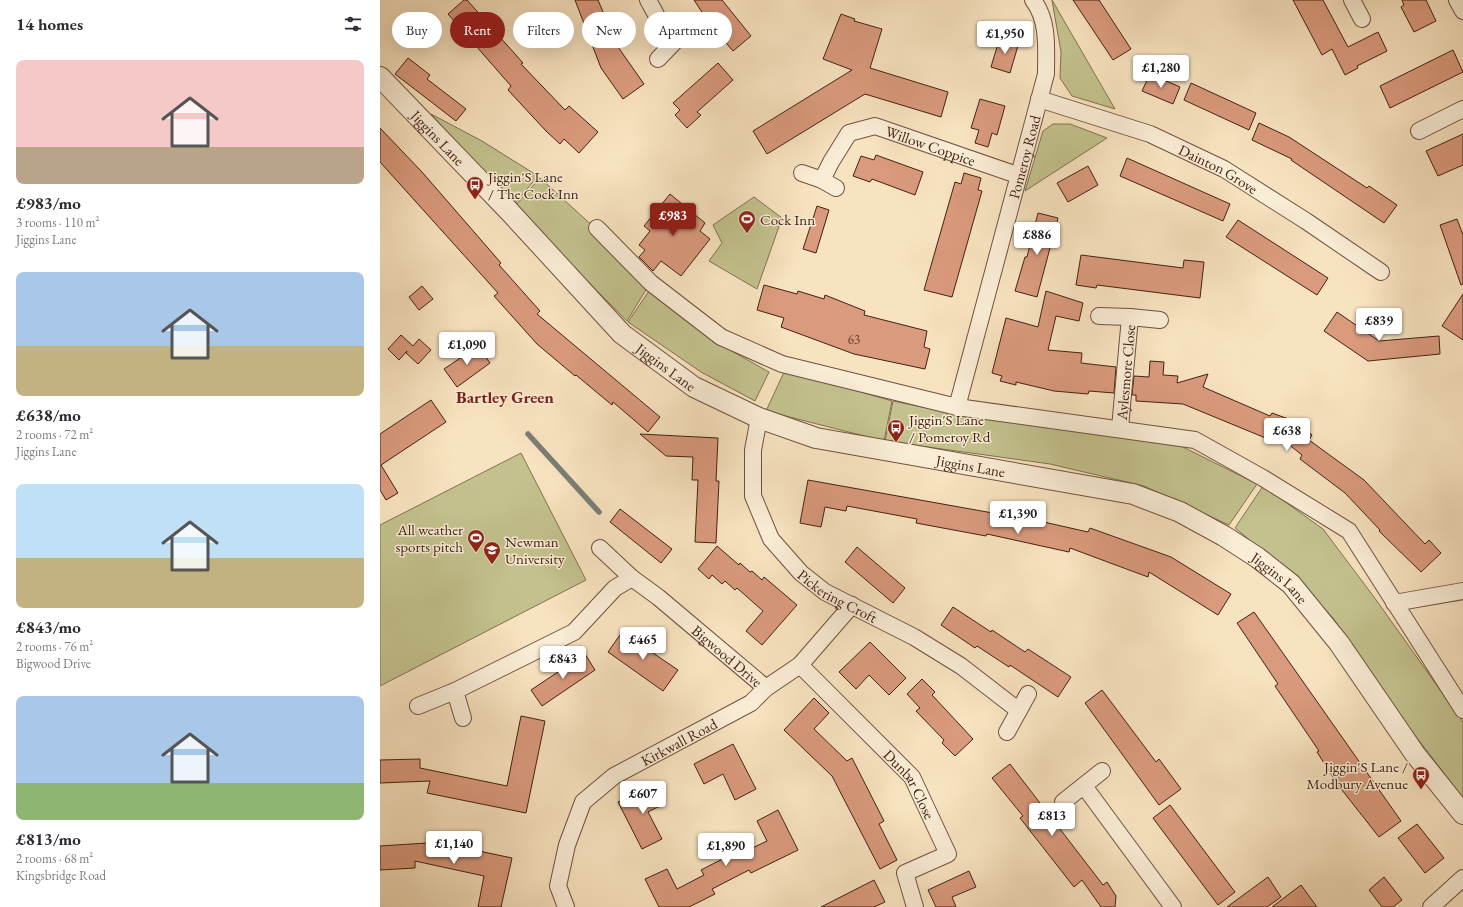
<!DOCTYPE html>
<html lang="en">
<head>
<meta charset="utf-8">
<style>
	body { margin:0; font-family:"EB Garamond",serif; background:#f2f2f3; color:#2b2b33; height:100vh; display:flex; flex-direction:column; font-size:15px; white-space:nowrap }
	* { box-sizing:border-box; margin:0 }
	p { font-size:13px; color:#7c7c81 }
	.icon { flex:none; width:22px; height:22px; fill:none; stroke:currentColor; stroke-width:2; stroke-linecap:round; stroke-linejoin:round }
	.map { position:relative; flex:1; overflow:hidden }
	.details { display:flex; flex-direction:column; background:#fff; width:380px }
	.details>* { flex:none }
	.top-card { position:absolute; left:12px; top:12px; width:380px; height:36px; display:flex; gap:8px }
	.price { position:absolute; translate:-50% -34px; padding:0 9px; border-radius:4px; background:#fff; color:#222; font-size:13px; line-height:26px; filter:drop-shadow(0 1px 2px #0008) }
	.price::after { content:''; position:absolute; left:50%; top:24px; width:12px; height:9px; margin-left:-6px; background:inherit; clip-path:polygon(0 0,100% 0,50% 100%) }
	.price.selected { background:#8f2418; color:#fff }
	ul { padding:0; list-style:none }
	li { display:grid; align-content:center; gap:8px; height:212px; padding:0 16px }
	li span { display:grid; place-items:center; height:124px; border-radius:8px; color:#555 }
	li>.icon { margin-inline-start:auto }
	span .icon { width:72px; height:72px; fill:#fffc; stroke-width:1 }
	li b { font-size:17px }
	h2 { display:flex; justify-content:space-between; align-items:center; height:48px; padding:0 16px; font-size:17px }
	.chip { padding:0 14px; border-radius:18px; background:#fff; box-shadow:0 4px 16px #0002; font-size:14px; line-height:36px }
	.chip.selected { background:#8f2418; color:#fff }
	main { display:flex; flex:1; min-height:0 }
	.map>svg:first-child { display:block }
	.green { fill:#c3c28e; stroke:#837150 }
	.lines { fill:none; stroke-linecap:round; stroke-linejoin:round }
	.stream { stroke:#7b7e78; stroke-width:5.5 }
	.building { fill:#da9a7d; stroke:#432013 }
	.minor-casing { stroke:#70513e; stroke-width:18 }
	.tertiary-casing { stroke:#70513e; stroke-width:22 }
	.minor { stroke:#faedd6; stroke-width:16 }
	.tertiary { stroke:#faedd6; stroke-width:20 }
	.labels { text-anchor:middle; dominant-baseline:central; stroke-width:3; stroke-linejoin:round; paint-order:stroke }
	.number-label { font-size:13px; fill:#693e2e }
	.street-label { font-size:15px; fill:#432013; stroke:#faedd6 }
	.poi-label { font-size:15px; fill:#432013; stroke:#faedd6; text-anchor:start }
	.quarter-label { font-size:17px; font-weight:bold; fill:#7a1f14; stroke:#faedd6 }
</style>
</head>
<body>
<main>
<section class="details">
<h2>14 homes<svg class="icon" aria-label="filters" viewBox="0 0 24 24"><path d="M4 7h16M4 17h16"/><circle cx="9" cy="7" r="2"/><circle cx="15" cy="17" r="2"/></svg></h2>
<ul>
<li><span style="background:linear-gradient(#f6c9c9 70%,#b9a48a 0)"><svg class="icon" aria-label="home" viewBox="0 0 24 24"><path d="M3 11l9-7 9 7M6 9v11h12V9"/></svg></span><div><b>£983/mo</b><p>3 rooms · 110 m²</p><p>Jiggins Lane</p></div></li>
<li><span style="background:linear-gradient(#a9c7e8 60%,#c2b280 0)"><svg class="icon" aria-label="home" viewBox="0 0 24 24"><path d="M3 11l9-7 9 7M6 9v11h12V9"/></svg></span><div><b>£638/mo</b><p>2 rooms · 72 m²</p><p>Jiggins Lane</p></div></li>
<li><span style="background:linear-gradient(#bfe0f5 60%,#c2b280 0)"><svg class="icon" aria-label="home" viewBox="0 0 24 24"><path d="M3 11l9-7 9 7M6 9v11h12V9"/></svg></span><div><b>£843/mo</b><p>2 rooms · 76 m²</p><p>Bigwood Drive</p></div></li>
<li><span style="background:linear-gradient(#a9c7e8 70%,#8fb573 0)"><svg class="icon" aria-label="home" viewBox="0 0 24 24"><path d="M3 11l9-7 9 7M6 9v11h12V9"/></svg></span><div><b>£813/mo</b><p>2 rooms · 68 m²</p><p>Kingsbridge Road</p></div></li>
</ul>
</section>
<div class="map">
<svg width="1083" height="907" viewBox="0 0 1083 907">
	<rect width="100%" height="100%" fill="#f8e3c0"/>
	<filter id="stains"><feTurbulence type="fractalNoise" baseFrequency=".005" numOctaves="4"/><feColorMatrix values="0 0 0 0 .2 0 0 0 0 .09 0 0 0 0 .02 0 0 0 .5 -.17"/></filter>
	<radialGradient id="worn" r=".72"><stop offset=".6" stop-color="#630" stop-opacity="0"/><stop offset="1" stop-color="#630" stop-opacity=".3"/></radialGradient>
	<path class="green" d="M672 0 735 109 692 96 680 78 681 52Z
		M51 114 102 141 158 176 133 206Z
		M673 124H690L727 138 645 191 663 131Z
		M160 178 216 229 270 283 247 321 134 207Z
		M374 197 402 218 377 289 329 261 342 243 333 225Z
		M269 291 332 340 389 372 375 401 321 372 248 322Z
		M405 370 512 401 504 441 386 411Z
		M513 401 572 413 797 444 877 484 849 525 764 486 670 464 505 441Z
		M141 453 206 580 0 686V525Z
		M883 486 943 529 994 597 1083 722V798L1027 725 953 618 917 579 855 528Z"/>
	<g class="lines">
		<path class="stream" d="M148 434 219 512"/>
	</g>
	<path class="building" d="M84 0H87L143 63 141 64 185 110 189 106 218 132 199 153 184 139 180 144 166 131 128 90 131 86 68 14Z
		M195 0H218L238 47 264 84 243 99 221 68Z
		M314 0H342L371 36 353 51 329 23Z
		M693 0H719L751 49 733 60Z
		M913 0H943L968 47 998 32 1007 51 977 66 978 68 965 75 952 49 942 55Z
		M1022 0H1046L1056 21 1034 32 1021 7 1024 5Z
		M461 14 475 19 474 21 502 29 490 68 568 92 561 117 485 94 387 154 373 131 472 70 443 59Z
		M620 37 639 42 630 73 611 67Z
		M1073 50 1083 72 1010 108 1000 86Z
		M28 58 50 75 47 79 86 109 76 121 15 74Z
		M338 63 353 80 317 112 321 115 307 128 295 115 300 110 293 103Z
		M770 74 800 87 793 104 762 91Z
		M811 83 876 113 869 130 804 100Z
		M600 99 625 106 617 135 612 133 608 147 595 143 599 130 591 128Z
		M879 123 909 137 987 188 989 186 1017 205 1004 223 911 160 912 159 872 140Z
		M0 128 42 172 121 263 119 265 160 311 157 314 280 417 268 432 233 402 232 405 196 375 195 376 157 344 114 296 118 293 0 162Z
		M1083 134V165L1058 176 1046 151Z
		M496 155 543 172 535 195 492 179 490 182 473 176 481 156 494 160Z
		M747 158 850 204 843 221 740 176Z
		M708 166 718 185 688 202 677 183Z
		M584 173 601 178 598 190 602 191 572 297 544 290 575 182 581 184Z
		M290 194 325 223 320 231 330 239 301 276 281 261 273 271 259 257 265 250 259 245 270 231 264 226Z
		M437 206 449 210 436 253 423 249Z
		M658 213 678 218 657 297 635 291 645 257H647Z
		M1077 219 1083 235V284L1081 285 1060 225Z
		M858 220 948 278 937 295 846 237Z
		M701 255 803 268 804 260 824 262 820 298 717 285 716 288 696 285Z
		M384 285 417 294 418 291 444 299 445 295 485 311 484 315 547 331 544 347 550 349 545 369 474 354 401 327 404 318 377 310Z
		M42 286 53 299 39 310 29 297Z
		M666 291 703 303 699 321 676 316 668 350 702 353 701 363 736 367 734 393 709 391 708 394 674 391 636 382V385L620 381 622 376 612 373 626 318 658 327Z
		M1083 294V340L1062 326Z
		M957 312 999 341 1059 336 1060 354 988 361 944 331Z
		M21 335 33 346 39 339 51 350 38 364 26 353 27 351 19 360 8 349Z
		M98 346 110 363 77 387 64 369Z
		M770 361 784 362 783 375 798 376 797 383 828 374 823 387 890 416 892 413 914 421 932 435 929 440 984 480 1045 544 1049 540 1061 553 1041 572 999 531 1000 530 965 493 920 459 922 455 892 431 888 439 803 404 756 401V395H752L754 376 769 377Z
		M51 400 66 422 1 465 18 493 6 500 0 490V434Z
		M260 434 338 438 336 481H339L336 543 315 542 318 480H312L313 457 286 456Z
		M428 480 624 515V513L708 532 710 528 791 557 851 594 838 615 769 572 768 577 690 548 689 552 607 534 606 536 536 523 537 519 467 506 466 511 445 507 441 527 420 523Z
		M240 509 292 549 281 563 230 522Z
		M337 546 359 565 360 563 370 572 372 571 382 580 384 577 417 605 382 645 366 631 383 611 357 588 355 590 345 581 342 584 332 575 329 579 318 569Z
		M477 547 525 588 513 603 465 562Z
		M573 607 611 632 612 630 645 652 648 649 691 677 678 697 630 665 629 667 597 646 595 648 561 625Z
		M874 612 1021 821 999 837 958 785 937 752 939 751 895 686 898 684 857 623Z
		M242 632 298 670 283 691 228 652Z
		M490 642 526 678 509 695 489 675 476 689 459 672Z
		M205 654 215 670 162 706 151 690Z
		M542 679 555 692 552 695 593 739 575 756 562 743 564 740 536 711 540 708 527 694Z
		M722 690 776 762 779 759 801 789 779 805 705 703Z
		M434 698 449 713 434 729 467 761 472 758 504 821 499 824 517 860 500 869 452 776 404 730Z
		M141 716 165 721 146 813 47 793 50 781 0 783V760L40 759V768L127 786Z
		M353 744 376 789 355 800 343 774 324 784 314 764Z
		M630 764 723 885 727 882 736 896 735 907H721L702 880 694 887 640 818 643 816 612 778Z
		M274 784 284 804 268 812 282 839 262 849 238 802Z
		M790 805 855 892 838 905 773 818Z
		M398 810 418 850 371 873 369 870 332 889 335 894 309 907H279L265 879 287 869 297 889 324 875 321 870 360 850 362 853 387 841 377 821Z
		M1037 824 1064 858 1045 873 1018 838Z
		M47 840 132 858 121 907H98L104 876 35 861V868L0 870V846L47 843Z
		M589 871 596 887 572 897 576 907H556L548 890Z
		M888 877 901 897 887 907H847Z
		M1004 877 1022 900 1013 907H1002L989 890Z
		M494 880 505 902 494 907H441Z
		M921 885 937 907H892Z"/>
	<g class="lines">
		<defs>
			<g id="minor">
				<path d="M268 0 292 44"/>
				<path d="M972 0 982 19"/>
				<path d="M1077 0 1083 11"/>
				<path d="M278 59 308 28"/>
				<path id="s1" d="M659 99 770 134 844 169 926 221 1001 272"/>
				<path d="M1039 131 1083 109"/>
				<path d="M422 173 442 180 456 188"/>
				<path id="s2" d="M442 180 451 162 469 133 495 126 637 175"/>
				<path d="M217 228 271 283 341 337 402 364 577 407 815 440 883 478 969 531 1083 710"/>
				<path d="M719 316 750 317"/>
				<path id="s3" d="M577 407 666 74C666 48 669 21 653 0"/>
				<path id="s4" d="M379 418 373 450V496L391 539 421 573 445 592 534 637 581 666 638 710"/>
				<path id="s5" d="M740 428 750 317 780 320"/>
				<path id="s6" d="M220 548 252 578 278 597 386 688"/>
				<path d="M1014 603 1083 591"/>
				<path id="s7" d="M420 665 532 777 568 854 525 873 535 907"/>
				<path d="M75 691 83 718"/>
				<path d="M38 706 75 691 194 632 235 588 252 578"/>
				<path d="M627 732 648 694"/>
				<path d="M704 786 793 907"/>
				<path d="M683 802 722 771"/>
				<path id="s8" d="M186 907 178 886 187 845 203 802 234 776 371 703 386 688 420 665 472 605"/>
				<path d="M1051 907 1083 878"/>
			</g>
			<g id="tertiary">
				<path id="s9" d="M0 77 129 211 242 334 314 387 379 418 436 438 753 494 800 512 844 536 878 558 911 584 959 643 1035 754 1083 814"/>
			</g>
		</defs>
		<use href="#minor" class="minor-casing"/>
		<use href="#tertiary" class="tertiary-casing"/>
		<use href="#minor" class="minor"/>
		<use href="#tertiary" class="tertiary"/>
	</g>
	<defs>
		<symbol id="bus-pin" viewBox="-11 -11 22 30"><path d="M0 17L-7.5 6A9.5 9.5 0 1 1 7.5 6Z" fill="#8f2418" stroke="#faedd6"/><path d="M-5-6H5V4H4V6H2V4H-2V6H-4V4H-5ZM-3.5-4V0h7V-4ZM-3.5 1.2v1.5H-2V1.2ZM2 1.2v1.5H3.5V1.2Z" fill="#fff"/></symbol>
		<symbol id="stadium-pin" viewBox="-11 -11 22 30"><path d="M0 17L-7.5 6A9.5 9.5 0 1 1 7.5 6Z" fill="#8f2418" stroke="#faedd6"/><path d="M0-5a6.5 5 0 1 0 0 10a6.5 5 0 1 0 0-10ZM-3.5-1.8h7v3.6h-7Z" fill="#fff"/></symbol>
		<symbol id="university-pin" viewBox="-11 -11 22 30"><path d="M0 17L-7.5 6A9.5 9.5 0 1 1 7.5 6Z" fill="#8f2418" stroke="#faedd6"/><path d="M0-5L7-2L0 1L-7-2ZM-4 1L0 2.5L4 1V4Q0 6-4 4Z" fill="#fff"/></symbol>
	</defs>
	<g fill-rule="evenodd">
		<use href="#bus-pin" x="85" y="175" width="20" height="27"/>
		<use href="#stadium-pin" x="357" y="209" width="20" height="27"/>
		<use href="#bus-pin" x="506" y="418" width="20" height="27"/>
		<use href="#stadium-pin" x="86" y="528" width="20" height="27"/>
		<use href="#university-pin" x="102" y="540" width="20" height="27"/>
		<use href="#bus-pin" x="1031" y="765" width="20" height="27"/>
	</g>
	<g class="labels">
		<g class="number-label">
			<text x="474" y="339">63</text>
		</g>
		<g class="street-label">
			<text stroke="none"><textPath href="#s9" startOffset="84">Jiggins Lane</textPath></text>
			<text stroke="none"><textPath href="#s2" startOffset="140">Willow Coppice</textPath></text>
			<text stroke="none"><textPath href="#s3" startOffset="259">Pomeroy Road</textPath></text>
			<text stroke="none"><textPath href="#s1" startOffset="193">Dainton Grove</textPath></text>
			<text stroke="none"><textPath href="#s9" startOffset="408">Jiggins Lane</textPath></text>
			<text stroke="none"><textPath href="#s5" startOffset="56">Aylesmore Close</textPath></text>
			<text stroke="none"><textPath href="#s9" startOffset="732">Jiggins Lane</textPath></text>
			<text stroke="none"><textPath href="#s9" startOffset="1067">Jiggins Lane</textPath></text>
			<text stroke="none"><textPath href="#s4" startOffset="214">Pickering Croft</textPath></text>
			<text stroke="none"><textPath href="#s6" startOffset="167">Bigwood Drive</textPath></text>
			<text stroke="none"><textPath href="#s8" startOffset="224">Kirkwall Road</textPath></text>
			<text stroke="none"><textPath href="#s7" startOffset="163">Dunbar Close</textPath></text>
		</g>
		<g class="poi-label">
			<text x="108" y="176">Jiggin'S Lane<tspan x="108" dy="17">/ The Cock Inn</tspan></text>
			<text x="380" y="219">Cock Inn</text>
			<text x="529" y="419">Jiggin'S Lane<tspan x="529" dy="17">/ Pomeroy Rd</tspan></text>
			<text x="83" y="529" text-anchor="end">All weather<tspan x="83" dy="17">sports pitch</tspan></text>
			<text x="125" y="541">Newman<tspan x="125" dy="17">University</tspan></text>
			<text x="1028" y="766" text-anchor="end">Jiggin'S Lane /<tspan x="1028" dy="17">Modbury Avenue</tspan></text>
		</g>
		<g class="quarter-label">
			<text x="125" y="397">Bartley Green</text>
		</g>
	</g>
	<rect width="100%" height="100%" filter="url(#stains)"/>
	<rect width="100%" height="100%" fill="url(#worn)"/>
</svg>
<b class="price" style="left:625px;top:55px">£1,950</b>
<b class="price" style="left:781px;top:89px">£1,280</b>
<b class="price selected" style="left:293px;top:237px">£983</b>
<b class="price" style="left:657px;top:256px">£886</b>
<b class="price" style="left:999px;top:342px">£839</b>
<b class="price" style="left:87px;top:366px">£1,090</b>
<b class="price" style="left:907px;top:452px">£638</b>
<b class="price" style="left:638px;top:535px">£1,390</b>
<b class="price" style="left:263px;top:661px">£465</b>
<b class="price" style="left:183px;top:680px">£843</b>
<b class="price" style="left:263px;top:815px">£607</b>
<b class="price" style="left:672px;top:837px">£813</b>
<b class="price" style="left:74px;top:865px">£1,140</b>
<b class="price" style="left:346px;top:867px">£1,890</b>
<div class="top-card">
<a class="chip">Buy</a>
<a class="chip selected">Rent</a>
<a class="chip">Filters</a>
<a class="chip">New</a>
<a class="chip">Apartment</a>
</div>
</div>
</main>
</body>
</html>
